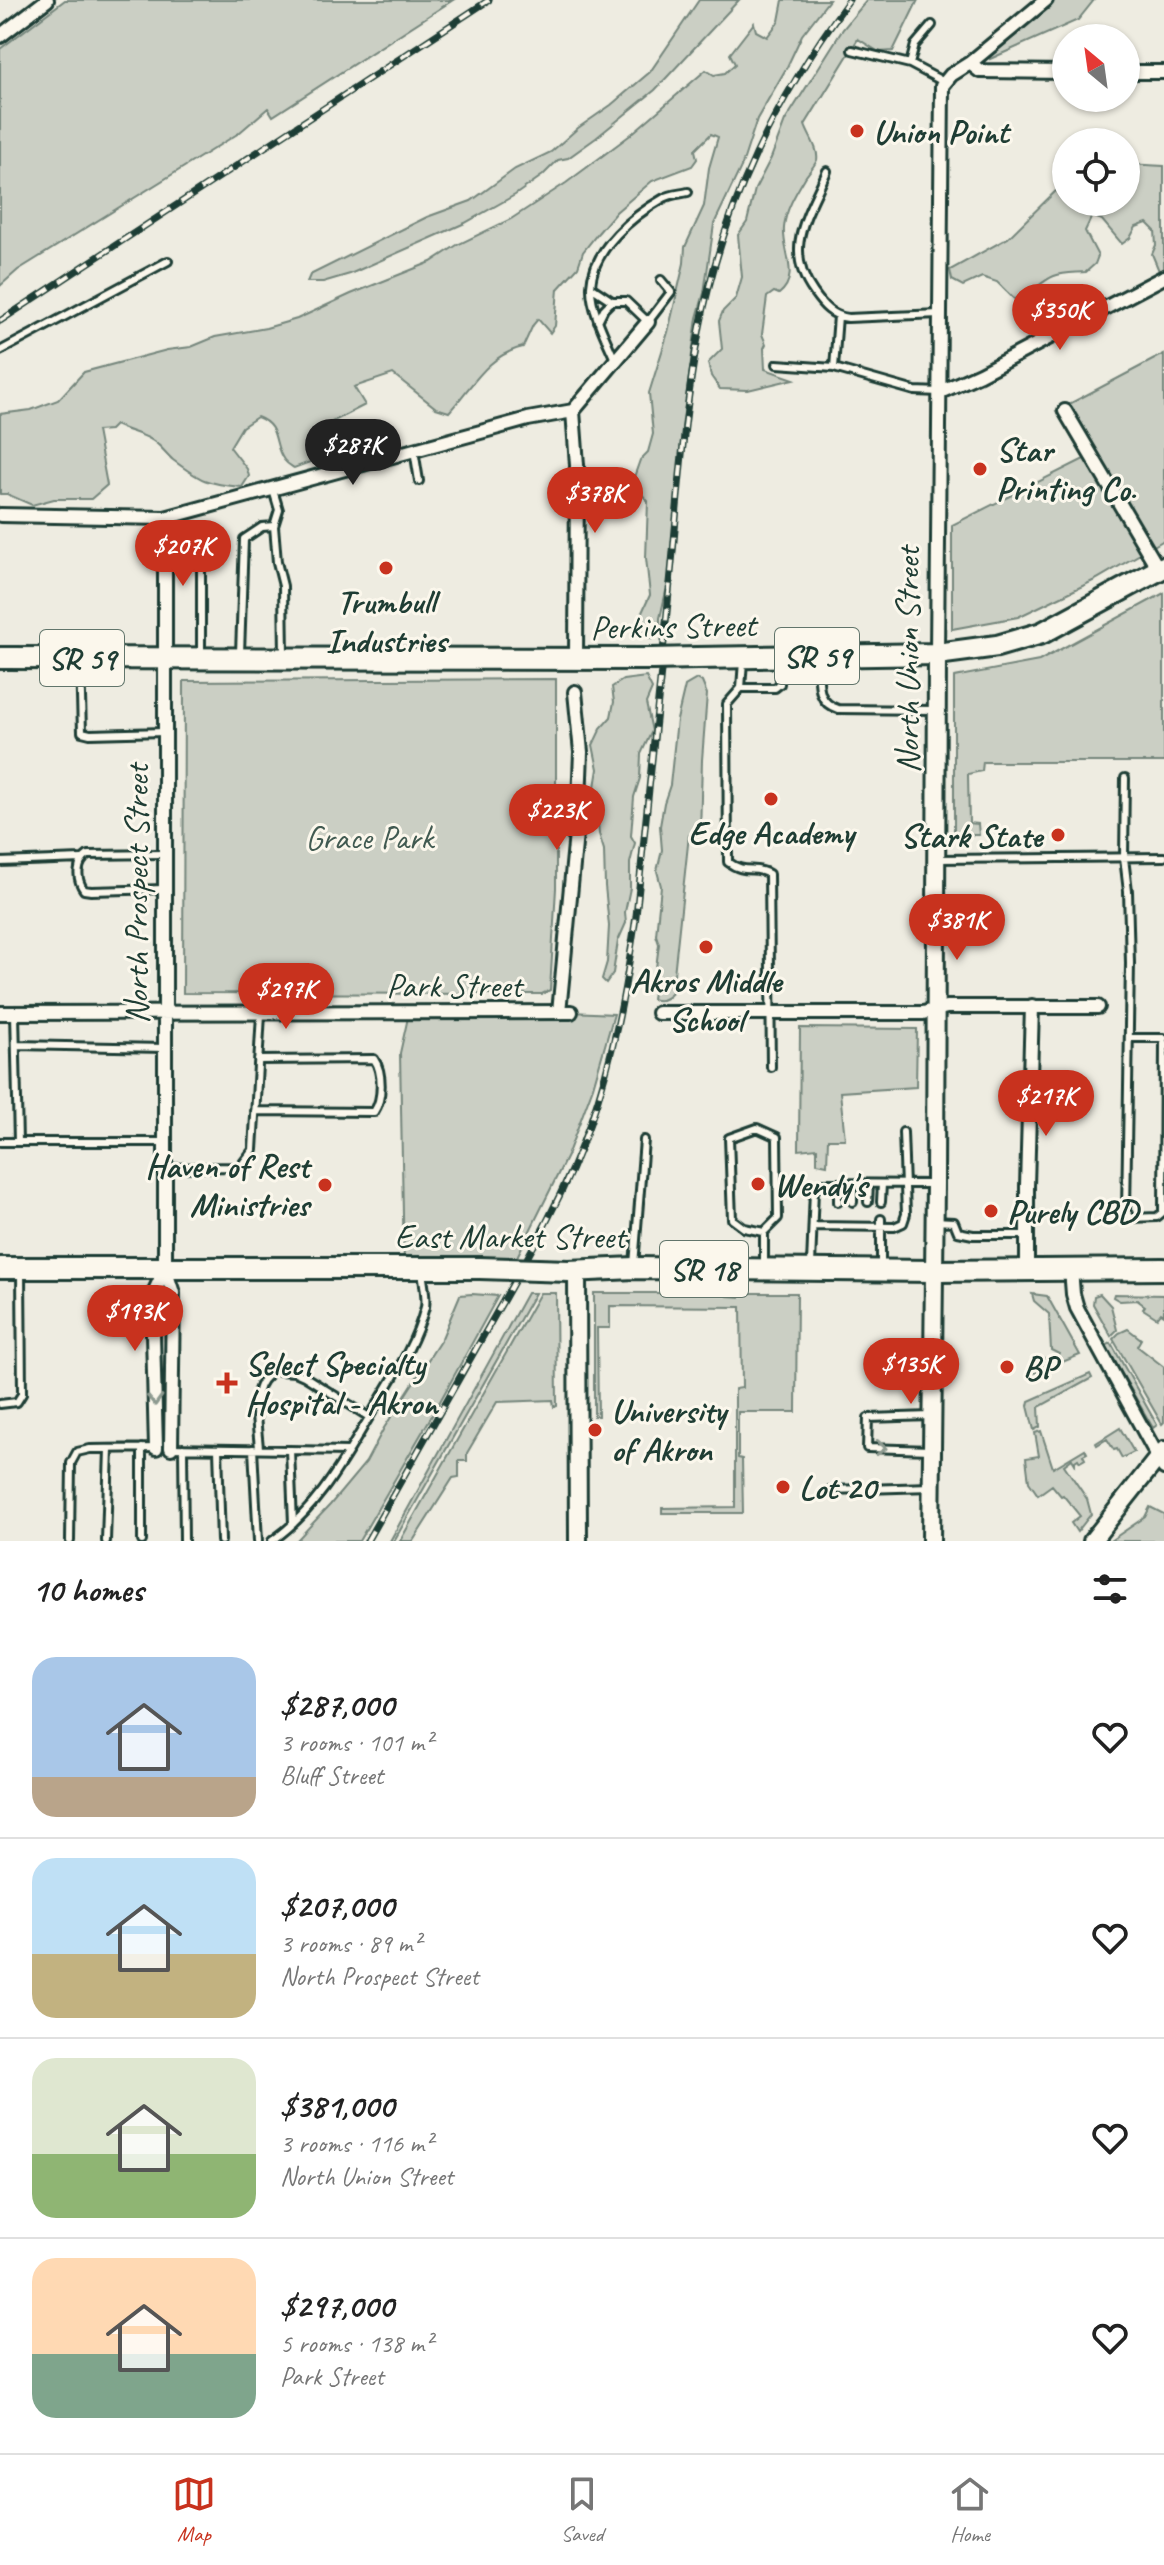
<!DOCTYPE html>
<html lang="en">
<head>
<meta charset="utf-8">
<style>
	body { margin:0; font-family:Caveat,sans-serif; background:#f2f2f2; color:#222; height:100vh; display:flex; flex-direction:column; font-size:30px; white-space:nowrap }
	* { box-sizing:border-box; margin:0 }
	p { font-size:26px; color:#767676 }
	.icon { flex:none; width:44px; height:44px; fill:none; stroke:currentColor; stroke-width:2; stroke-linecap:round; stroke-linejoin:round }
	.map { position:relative; height:1541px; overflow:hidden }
	.details { display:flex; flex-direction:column; background:#fff; flex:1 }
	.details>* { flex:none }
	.needle { width:52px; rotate:331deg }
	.controls { position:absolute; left:1052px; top:24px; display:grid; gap:16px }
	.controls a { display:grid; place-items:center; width:88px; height:88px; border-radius:50%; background:#fff; box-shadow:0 2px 6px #0004; font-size:40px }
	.price { position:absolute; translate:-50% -68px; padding:0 18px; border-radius:28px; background:#c8321e; color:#fff; font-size:26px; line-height:52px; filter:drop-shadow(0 2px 4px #0008) }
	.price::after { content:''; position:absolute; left:50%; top:48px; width:24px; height:18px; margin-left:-12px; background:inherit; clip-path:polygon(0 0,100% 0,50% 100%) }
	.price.on { background:#222; color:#fff }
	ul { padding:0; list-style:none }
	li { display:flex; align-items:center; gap:24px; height:200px; padding:0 32px }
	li+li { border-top:2px solid #e0e0e0 }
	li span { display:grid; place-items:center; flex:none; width:224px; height:160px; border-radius:24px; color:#555 }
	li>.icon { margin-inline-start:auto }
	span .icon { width:96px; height:96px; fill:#fffc; stroke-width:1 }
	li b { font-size:34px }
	h2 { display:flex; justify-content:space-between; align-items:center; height:96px; padding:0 32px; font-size:34px }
	.menu { display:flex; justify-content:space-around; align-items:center; height:112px; border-top:2px solid #e0e0e0; background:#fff; font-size:22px; color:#767676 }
	.menu a { display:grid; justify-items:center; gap:4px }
	.menu .on { color:#c8321e }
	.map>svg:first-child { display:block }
	.green { fill:#cbcfc4; stroke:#75867c; stroke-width:2 }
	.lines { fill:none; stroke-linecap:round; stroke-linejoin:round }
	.service-casing { stroke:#1f3d34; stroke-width:12 }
	.minor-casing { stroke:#1f3d34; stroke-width:18 }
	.tertiary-casing { stroke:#1f3d34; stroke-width:22 }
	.primary-casing { stroke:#1f3d34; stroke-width:26 }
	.service { stroke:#fbf7ec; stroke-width:6 }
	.minor { stroke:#fbf7ec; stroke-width:12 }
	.tertiary { stroke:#fbf7ec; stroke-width:16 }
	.primary { stroke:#fbf7ec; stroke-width:20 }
	.rail-casing { stroke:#1f3d34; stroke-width:7 }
	.rail { stroke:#fbf7ec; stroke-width:4; stroke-dasharray:12; stroke-linecap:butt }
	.primary-bridge-casing { stroke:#1f3d34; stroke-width:26; stroke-linecap:butt }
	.primary-bridge { stroke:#fbf7ec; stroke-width:20 }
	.oneway { stroke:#8d9a90 }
	.poi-dot { fill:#c8321e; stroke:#fbf7ec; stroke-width:3 }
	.labels { text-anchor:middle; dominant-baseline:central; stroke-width:6; stroke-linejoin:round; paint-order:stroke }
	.shield { fill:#fbf7ec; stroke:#61756b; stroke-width:2 }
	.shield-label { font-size:32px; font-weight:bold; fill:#1f3d34 }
	.poi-label { font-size:34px; font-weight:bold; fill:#1f3d34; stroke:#fbf7ec; text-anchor:start }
	.street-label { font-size:34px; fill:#1f3d34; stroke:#fbf7ec }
	.park-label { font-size:34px; fill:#415a51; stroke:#fbf7ec }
</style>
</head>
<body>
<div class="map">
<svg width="1164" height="1541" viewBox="0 0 1164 1541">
	<rect width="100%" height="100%" fill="#eeece1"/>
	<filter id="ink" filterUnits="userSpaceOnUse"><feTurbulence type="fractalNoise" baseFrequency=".0125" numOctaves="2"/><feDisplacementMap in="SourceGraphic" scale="16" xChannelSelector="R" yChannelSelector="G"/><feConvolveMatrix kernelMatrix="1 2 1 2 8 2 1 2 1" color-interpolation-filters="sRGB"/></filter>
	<g filter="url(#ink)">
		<path class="green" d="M65 0H453L273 116 268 108 239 133 18 270 0 286V49Z
			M699 0H739L655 90 596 138 568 158 558 160 543 175 515 195 465 223 350 274 323 282H307L310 275 427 217 471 201 515 169 551 152 578 128 611 105 650 72Z
			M783 0H829L802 35 787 67 757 119 742 165 714 224 704 293 697 318 682 427 678 499 668 582 660 618V632L652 639 640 635 639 619 650 595 646 558 648 501 638 490 633 480 640 460 648 452 653 434 649 393 668 332 684 263 685 247 704 206 709 168 718 137 711 134 695 150 697 159 692 166 652 181 616 212 598 233 583 252 578 267 558 289 555 326 550 333 538 319 533 325 523 347C486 356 473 386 449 412L436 408 393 374 354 387 365 405 322 427 310 462 294 468C291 466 287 464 284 460 272 444 281 426 257 417L242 427 230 447 247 469 249 476 242 487C207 484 201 481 173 460 165 453 160 444 150 439 139 433 127 431 115 425L110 430 97 431 107 485 91 499H54L32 505 7 494H0V414L31 410 58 400 84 372 167 350 191 347 215 337 266 328 297 319 351 294 431 262 457 245 511 219 566 183 629 136 706 70 714 75 725 73 735 64 730 54 754 23 756 31 767 37 779 21Z
			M867 0H918L893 51 879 52 858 39 805 125C808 135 819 149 817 160 815 165 809 172 806 176 797 191 785 210 784 228 782 252 801 276 779 294L774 292 767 297 762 334 766 344 764 348 765 369 794 379 748 390 720 389 711 376 708 363 722 349 719 321 723 311 736 298 742 277 738 235 747 222 755 189 771 158 785 121 843 29Z
			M1051 0H1094L1078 20 990 59 986 45Z
			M1126 164 1164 166V269L1159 271 1152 254 1156 245 1155 231 1147 223 1136 227 1130 238 1122 244 1102 220 1092 216 1085 231 1098 256 1095 264 1086 272C1075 273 1064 272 1054 276 1039 282 1030 297 1014 299L997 282 982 277 963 286 952 280 950 270 1008 238 1066 181V202H1126Z
			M1164 354V540L1097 579 1018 617 952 629V525L1084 459 1056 411Z
			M1164 593V762H983L982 771 968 774 969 823 978 824 979 835H954V677L1039 661Z
			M646 677 652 689 646 703 652 731 641 754 640 778 634 797 631 836 635 843 630 863V888L625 912 626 923 618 941 613 973 606 983 602 979 607 962 609 926 605 886 604 850 599 834 595 787 598 769 593 745 601 728 611 717 614 702 612 687 623 680Z
			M556 679V888L550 990 542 994 183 993 184 681Z
			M697 679 702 682 707 694 702 760 700 835H689L672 993C667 999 660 1002 652 999L659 944 656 935 661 886 657 871 662 850 660 826 664 803 670 785 677 720 685 686Z
			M571 1012 614 1014 593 1087 567 1156 511 1269H404L400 1053 409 1013Z
			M800 1028 917 1029 916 1087 840 1092 845 1139H828L827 1165 817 1163V1148L799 1150Z
			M527 1293H535L394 1541H390Z
			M540 1293H556L557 1406 554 1407 553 1400 497 1402 467 1453V1461H459V1477L453 1478 413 1541H400Z
			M594 1293H727V1296L740 1297V1293H797L796 1412H738V1458L742 1459 743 1513H662V1508L735 1507V1389L742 1388 741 1307 610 1306V1328H597L598 1416H594Z
			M472 1294 498 1296 438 1405 359 1541H296L330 1505 366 1462 384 1428 442 1338 460 1295Z
			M1032 1294 1047 1296 1080 1355 1032 1374 1031 1371 1046 1366 1044 1358 1055 1362 1059 1354 1051 1350 1049 1314 1034 1301Z
			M1100 1294 1111 1306 1117 1330 1111 1336 1093 1304 1094 1296Z
			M1114 1294 1164 1295V1315L1161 1313 1157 1318 1143 1309 1145 1306 1137 1300 1120 1301 1113 1297Z
			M1128 1329 1141 1339 1137 1346 1164 1367V1422L1162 1424 1113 1339 1119 1333Z
			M1111 1343 1157 1425 1153 1428 1106 1346Z
			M1090 1374 1092 1378 1039 1407 1040 1427 1034 1430 1028 1406 1029 1401Z
			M1120 1428 1134 1452 1122 1458 1117 1449 1114 1450 1107 1439 1097 1445 1096 1443Z
			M1041 1431 1053 1468 1085 1449 1087 1453 1083 1455 1085 1459 1080 1462 1078 1459 1075 1461V1464L1072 1459 1064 1465 1087 1499 1091 1514 1077 1532 1071 1523 1080 1516 1063 1495 1061 1496 1052 1485 1038 1495 1029 1482 1026 1458 1039 1456 1035 1433Z
			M1150 1507 1164 1514V1541H1110L1145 1517Z"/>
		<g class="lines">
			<defs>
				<path id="service" d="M852 50 910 64 944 82
					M910 64 915 45 932 25
					M827 171C808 215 782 249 814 293 823 306 832 316 848 318L939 314
					M591 287 612 301H626L648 322 671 292 661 280
					M598 321 604 309 612 301
					M0 351 168 261
					M616 362C607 341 590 309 591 286 593 248 634 215 664 198 671 194 680 194 688 192
					M777 364 834 368 915 391 940 392
					M834 368 838 316
					M414 450 419 481
					M273 490 279 510 274 526
					M240 653 244 539 262 527 274 526 277 562 283 586 284 655
					M201 654V543
					M818 658C820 679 814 702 838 709L934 710
					M80 661 82 732 90 734 164 732
					M743 661 741 688 727 704 728 862C745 875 755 865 769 874L771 1067
					M741 688H775L780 684 781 661
					M1125 778 1124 858 1128 891 1130 963 1126 1211 1131 1218 1157 1217 1163 1212 1164 1043
					M936 859 1164 857
					M0 862 82 859
					M164 889 91 891 84 890C76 879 76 863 88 855L164 854
					M15 1013 18 1142
					M1129 1038H1164
					M16 1045 164 1048
					M255 1111 374 1112C383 1099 383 1072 374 1059L258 1060
					M0 1142H165
					M165 1168 240 1167 253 1150 261 1014
					M853 1184V1202
					M838 1202V1183
					M868 1202 869 1184
					M881 1202 882 1184
					M881 1219V1266
					M934 1221 954 1222 958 1232 973 1235H1027
					M813 1226 894 1227 903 1223 906 1214 903 1132
					M764 1232 744 1228 732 1219 729 1138 757 1128 777 1137 778 1218 764 1232V1265
					M634 1265 644 1140
					M811 1265 814 1190 824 1183 933 1184
					M280 1371 295 1372 304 1376 369 1417
					M0 1404 17 1402 22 1394 21 1272
					M142 1448V1541
					M169 1448 348 1451
					M183 1448 184 1541
					M218 1449 221 1541
					M253 1449 258 1541
					M259 1449C258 1428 249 1390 267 1376
					M290 1450 293 1524
					M931 1450 867 1448 868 1418 931 1416
					M830 1490 931 1487
					M70 1541 71 1463 77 1452 90 1449 158 1448
					M106 1541 109 1449
					M272 1541C319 1508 344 1459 373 1411 393 1377 415 1346 425 1307 427 1296 423 1282 422 1270"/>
				<path id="minor" d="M0 36 47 0
					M970 63 980 71 1066 72
					M1126 72H1164
					M940 392 980 374 1164 277
					M573 411 577 465 576 660
					M1065 411 1159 570
					M0 515 165 518 528 419 573 411 648 322
					M165 518V1269L173 1293 171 1448
					M937 654 942 86 951 75 970 63 1046 0
					M559 1012 579 802 581 752 575 692
					M0 1013 571 1012
					M658 1013H923L947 1007H1098
					M1071 1269 1073 1294 1077 1308 1164 1468
					M1027 1270V1186L1032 1006
					M156 1448 152 1297 165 1269"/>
				<path id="tertiary" d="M577 1271 578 1541
					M931 1541 935 1184 937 654
					M1092 1541 1164 1450"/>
				<path id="primary" d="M0 658 652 659
					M697 658 937 654 997 646 1042 633 1164 567
					M0 1268H480
					M569 1271 634 1268 934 1271 1164 1269"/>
			</defs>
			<use href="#service" class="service-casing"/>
			<use href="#minor" class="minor-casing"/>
			<use href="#tertiary" class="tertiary-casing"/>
			<use href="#primary" class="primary-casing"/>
			<use href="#service" class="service"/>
			<use href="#minor" class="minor"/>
			<use href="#tertiary" class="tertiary"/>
			<use href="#primary" class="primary"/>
			<defs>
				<path id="rail" d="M0 321 489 0
					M367 1541C408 1469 449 1396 490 1324 527 1259 565 1194 590 1123 614 1056 626 987 636 916 648 802 659 688 671 573 679 491 684 408 700 327 724 204 775 100 849 0"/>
			</defs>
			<use href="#rail" class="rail-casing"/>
			<use href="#rail" class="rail"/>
			<defs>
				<path id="primary-bridge" d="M652 659 697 658
					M480 1268 569 1271"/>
			</defs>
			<use href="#primary-bridge" class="primary-bridge-casing"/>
			<use href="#primary-bridge" class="primary-bridge"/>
		</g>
		<defs><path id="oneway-chevron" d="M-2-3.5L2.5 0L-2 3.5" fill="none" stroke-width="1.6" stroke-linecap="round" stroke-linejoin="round" transform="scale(2)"/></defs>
		<g class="oneway">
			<use href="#oneway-chevron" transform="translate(155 1400) rotate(88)"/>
			<use href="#oneway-chevron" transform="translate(881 1448) rotate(4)"/>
		</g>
	</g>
	<g class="poi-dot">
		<circle cx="857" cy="131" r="8"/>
		<circle cx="980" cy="469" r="8"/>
		<circle cx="386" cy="568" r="8"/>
		<circle cx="771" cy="799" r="8"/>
		<circle cx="1058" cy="835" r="8"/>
		<circle cx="706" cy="947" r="8"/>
		<circle cx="758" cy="1184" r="8"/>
		<circle cx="325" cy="1185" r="8"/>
		<circle cx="991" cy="1211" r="8"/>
		<circle cx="1007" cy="1367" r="8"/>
		<path d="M223 1371h8v8h8v8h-8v8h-8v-8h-8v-8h8z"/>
		<circle cx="595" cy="1430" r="8"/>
		<circle cx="783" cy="1487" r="8"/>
	</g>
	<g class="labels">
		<g class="shield">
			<rect x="775" y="628" width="84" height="56" rx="6"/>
			<rect x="40" y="630" width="84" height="56" rx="6"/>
			<rect x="660" y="1241" width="88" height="56" rx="6"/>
		</g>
		<g class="shield-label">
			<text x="817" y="656">SR 59</text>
			<text x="82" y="658">SR 59</text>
			<text x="704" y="1269">SR 18</text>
		</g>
		<g class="poi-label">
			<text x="873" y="131">Union Point</text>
			<text x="996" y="449">Star<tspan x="996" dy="39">Printing Co.</tspan></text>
			<text x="386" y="601" text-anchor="middle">Trumbull<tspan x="386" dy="39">Industries</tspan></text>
			<text x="771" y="832" text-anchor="middle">Edge Academy</text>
			<text x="1042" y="835" text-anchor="end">Stark State</text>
			<text x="706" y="980" text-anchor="middle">Akros Middle<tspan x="706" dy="39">School</tspan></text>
			<text x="309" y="1165" text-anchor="end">Haven of Rest<tspan x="309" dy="39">Ministries</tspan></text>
			<text x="774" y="1184">Wendy's</text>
			<text x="1007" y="1211">Purely CBD</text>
			<text x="245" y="1363">Select Specialty<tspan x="245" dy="39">Hospital - Akron</tspan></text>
			<text x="1023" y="1367">BP</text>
			<text x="611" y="1410">University<tspan x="611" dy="39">of Akron</tspan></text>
			<text x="799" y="1487">Lot 20</text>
		</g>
		<g class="street-label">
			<text transform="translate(673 626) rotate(-1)">Perkins Street</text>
			<text transform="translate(907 660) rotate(-90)">North Union Street</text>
			<text transform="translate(136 894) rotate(-90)">North Prospect Street</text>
			<text x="454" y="985">Park Street</text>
			<text x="510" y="1236">East Market Street</text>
		</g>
		<g class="park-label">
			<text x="369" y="837">Grace Park</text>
		</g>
	</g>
</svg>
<div class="controls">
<a><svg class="needle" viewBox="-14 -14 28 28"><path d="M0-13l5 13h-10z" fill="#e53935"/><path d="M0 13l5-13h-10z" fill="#767676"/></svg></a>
<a><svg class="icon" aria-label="locate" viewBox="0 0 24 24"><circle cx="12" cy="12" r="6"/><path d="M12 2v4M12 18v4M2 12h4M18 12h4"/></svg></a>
</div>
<b class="price" style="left:1060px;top:352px">$350K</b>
<b class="price on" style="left:353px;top:487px">$287K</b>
<b class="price" style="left:595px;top:535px">$378K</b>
<b class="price" style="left:183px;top:588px">$207K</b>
<b class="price" style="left:557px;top:852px">$223K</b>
<b class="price" style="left:957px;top:962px">$381K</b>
<b class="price" style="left:286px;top:1031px">$297K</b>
<b class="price" style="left:1046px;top:1138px">$217K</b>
<b class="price" style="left:135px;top:1353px">$193K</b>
<b class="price" style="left:911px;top:1406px">$135K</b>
</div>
<section class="details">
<h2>10 homes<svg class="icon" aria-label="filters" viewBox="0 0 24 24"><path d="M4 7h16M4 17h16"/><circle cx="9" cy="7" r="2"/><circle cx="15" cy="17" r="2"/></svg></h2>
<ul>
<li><span style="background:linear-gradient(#a9c7e8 75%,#b9a48a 0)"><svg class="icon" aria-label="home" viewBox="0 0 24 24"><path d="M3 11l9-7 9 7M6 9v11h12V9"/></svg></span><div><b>$287,000</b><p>3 rooms · 101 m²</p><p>Bluff Street</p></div><svg class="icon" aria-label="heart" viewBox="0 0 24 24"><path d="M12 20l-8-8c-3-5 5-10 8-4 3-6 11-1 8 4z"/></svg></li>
<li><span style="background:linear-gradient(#bfe0f5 60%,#c2b280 0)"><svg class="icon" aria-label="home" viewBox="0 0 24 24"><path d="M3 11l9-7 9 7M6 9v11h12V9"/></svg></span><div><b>$207,000</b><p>3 rooms · 89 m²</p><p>North Prospect Street</p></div><svg class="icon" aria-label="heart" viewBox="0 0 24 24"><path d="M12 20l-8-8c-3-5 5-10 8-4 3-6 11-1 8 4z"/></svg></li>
<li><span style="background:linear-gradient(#dfe7d0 60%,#8fb573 0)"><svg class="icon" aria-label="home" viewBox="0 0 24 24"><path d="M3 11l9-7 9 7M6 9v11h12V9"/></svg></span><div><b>$381,000</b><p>3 rooms · 116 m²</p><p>North Union Street</p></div><svg class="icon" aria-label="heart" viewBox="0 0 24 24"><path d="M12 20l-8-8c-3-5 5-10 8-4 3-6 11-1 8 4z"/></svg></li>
<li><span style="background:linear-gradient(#ffd9b3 60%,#7fa58c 0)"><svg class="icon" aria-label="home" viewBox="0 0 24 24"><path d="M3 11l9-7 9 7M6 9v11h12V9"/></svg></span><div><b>$297,000</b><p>5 rooms · 138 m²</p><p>Park Street</p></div><svg class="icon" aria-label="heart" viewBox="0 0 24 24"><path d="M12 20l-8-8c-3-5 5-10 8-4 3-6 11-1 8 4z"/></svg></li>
</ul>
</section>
<nav class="menu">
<a class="on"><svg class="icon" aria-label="map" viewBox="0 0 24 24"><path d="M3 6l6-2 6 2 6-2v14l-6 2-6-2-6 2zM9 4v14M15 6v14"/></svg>Map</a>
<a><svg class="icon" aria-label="saved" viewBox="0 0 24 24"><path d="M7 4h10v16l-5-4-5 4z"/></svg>Saved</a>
<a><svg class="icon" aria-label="home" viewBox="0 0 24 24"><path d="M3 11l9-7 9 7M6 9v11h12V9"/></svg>Home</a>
</nav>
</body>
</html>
